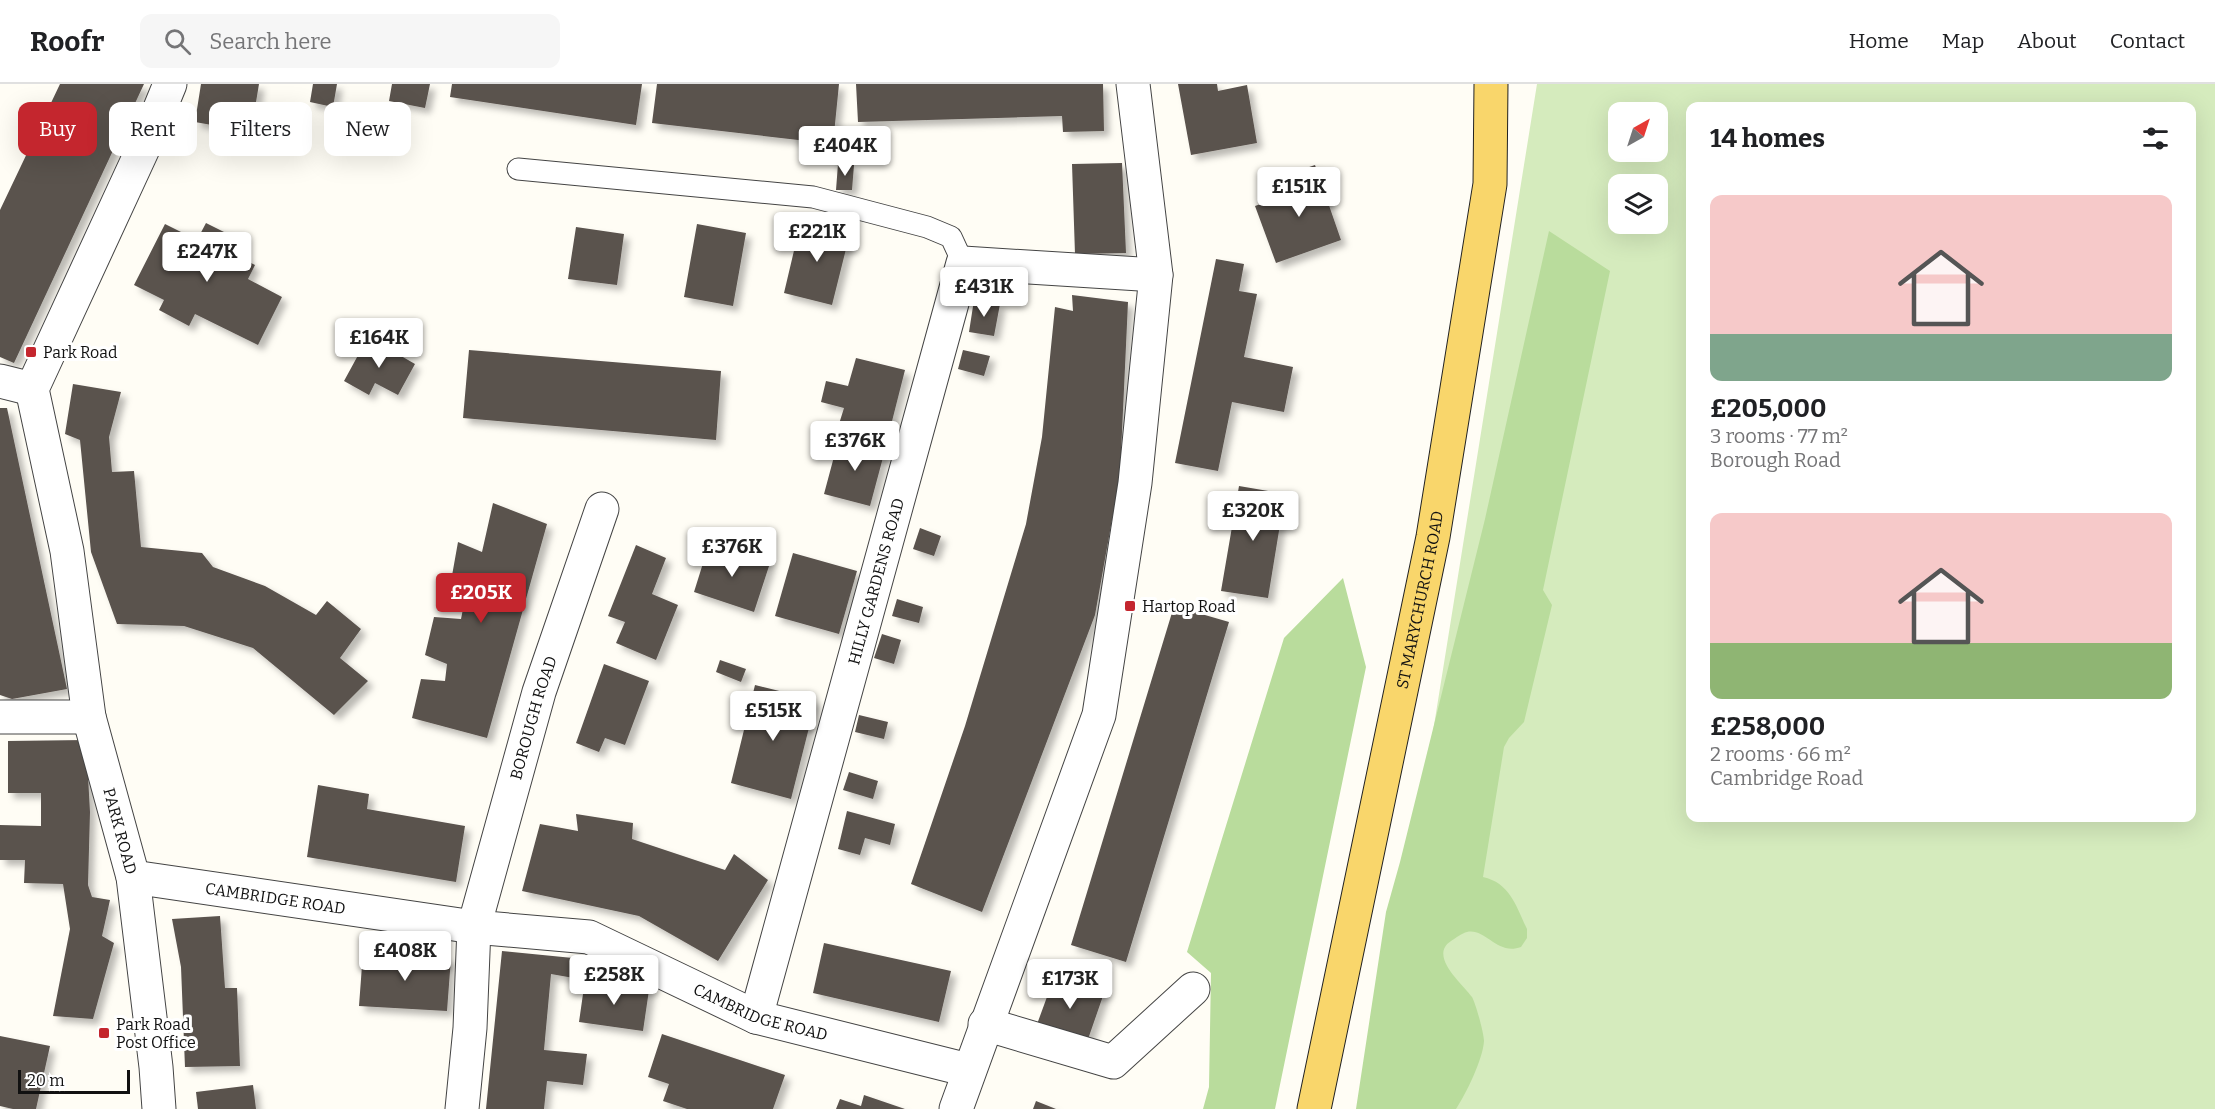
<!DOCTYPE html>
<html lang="en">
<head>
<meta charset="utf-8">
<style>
	body { margin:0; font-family:Bitter,serif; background:#f6f6f6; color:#202124; height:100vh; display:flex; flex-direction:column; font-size:22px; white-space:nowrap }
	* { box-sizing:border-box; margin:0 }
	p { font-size:20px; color:#757577 }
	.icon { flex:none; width:33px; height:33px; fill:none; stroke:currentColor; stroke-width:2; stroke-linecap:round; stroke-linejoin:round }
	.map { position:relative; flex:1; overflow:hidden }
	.drawer { position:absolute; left:1686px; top:18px; width:510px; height:720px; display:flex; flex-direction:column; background:#fff; border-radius:12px; box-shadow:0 6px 24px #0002 }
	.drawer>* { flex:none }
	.top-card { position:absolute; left:18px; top:18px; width:570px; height:54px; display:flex; gap:12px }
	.needle { width:39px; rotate:39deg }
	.fabs { position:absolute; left:1608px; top:18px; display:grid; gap:12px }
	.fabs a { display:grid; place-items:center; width:60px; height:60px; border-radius:12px; background:#fff; box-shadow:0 6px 24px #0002; font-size:30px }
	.scale { position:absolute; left:18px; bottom:15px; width:112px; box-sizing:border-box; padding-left:6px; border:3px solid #111; border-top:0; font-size:16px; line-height:21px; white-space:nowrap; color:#111; -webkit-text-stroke:4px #fff; paint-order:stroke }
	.price { position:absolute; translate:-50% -51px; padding:0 14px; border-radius:6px; background:#fff; color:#222; font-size:20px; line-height:39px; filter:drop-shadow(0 2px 3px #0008) }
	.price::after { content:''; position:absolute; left:50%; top:36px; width:18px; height:14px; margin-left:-9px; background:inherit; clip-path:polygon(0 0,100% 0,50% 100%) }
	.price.on { background:#c4262e; color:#fff }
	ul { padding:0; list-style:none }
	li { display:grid; align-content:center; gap:12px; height:318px; padding:0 24px }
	li span { display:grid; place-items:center; height:186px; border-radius:12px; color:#555 }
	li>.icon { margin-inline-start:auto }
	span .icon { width:108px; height:108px; fill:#fffc; stroke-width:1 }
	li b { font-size:26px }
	h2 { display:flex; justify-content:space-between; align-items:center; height:72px; padding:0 24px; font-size:26px }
	.pill { padding:0 21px; border-radius:12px; background:#fff; box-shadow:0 6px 24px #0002; font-size:21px; line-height:54px }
	.pill.on { background:#c4262e; color:#fff }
	header { display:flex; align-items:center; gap:36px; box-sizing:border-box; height:84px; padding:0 30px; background:#fff; border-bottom:2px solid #e0e0e0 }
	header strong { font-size:28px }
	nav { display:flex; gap:33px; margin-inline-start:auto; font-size:21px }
	.search { width:420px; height:54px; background:#f6f6f6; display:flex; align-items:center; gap:15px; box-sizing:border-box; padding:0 21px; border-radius:12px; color:#757577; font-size:22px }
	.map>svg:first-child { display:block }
	.green { fill:#d5ebbd; fill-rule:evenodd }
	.forest { fill:#b9dc9c }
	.building { fill:#5a524d; filter:url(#shadow) }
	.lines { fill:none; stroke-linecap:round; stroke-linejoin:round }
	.lane-casing { stroke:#444; stroke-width:23 }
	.street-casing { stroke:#444; stroke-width:35 }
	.primary-casing { stroke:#222; stroke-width:35 }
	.lane { stroke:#fff; stroke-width:21 }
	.street { stroke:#fff; stroke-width:33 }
	.primary { stroke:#f9d66b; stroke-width:33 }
	.poi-dot { fill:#c4262e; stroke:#fff; stroke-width:2 }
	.labels { text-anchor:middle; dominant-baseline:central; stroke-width:6; stroke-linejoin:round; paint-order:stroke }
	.poi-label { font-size:16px; fill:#111; stroke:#fff; text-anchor:start }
	.street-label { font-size:16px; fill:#111; stroke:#fff }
</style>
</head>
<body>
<header>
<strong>Roofr</strong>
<div class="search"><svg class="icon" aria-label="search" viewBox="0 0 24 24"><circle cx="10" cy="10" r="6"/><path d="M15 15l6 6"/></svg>Search here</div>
<nav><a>Home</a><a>Map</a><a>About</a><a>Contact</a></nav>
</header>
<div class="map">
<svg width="2215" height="1025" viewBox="0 0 2215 1025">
	<defs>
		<filter id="shadow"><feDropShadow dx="5.5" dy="5.5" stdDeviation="3" flood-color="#0004"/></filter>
	</defs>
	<rect width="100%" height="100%" fill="#fffdf5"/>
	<path class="green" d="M1537 0H2215V1025H1379L1383 959ZM1690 22H2192V734H1690ZM1618 28H1658V68H1618ZM1618 100H1658V140H1618Z"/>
	<path class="forest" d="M1549 147 1610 187 1543 506 1552 521 1524 638 1509 654 1504 663 1483 793C1510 799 1516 822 1527 845V854L1521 863C1497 872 1486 844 1467 848 1462 849 1456 854 1451 857 1428 872 1463 900 1472 913 1476 920 1484 950 1484 957 1483 975 1466 1010 1456 1025H1356L1386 828 1400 778 1485 435Z
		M1343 494 1366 583 1275 1025H1203L1209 1003 1211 889 1187 868 1284 554Z"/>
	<path class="building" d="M60 0H144L14 279 0 273V126Z
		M201 0H259L251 48 195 38Z
		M313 0H337L333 23 310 18Z
		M392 0H430L425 24 389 17Z
		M452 0H642L636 41 450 13Z
		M657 0H839L833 60 652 39Z
		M856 0H1103L1104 47 1063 48 1062 32 858 38Z
		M1178 0H1217L1218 7 1247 1 1257 59 1191 71Z
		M1122 79 1126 169 1075 170 1072 80Z
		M838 80 854 81 852 106H836Z
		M1315 81 1341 156 1276 179 1255 122 1295 108 1289 90Z
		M801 137 850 149 832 221 784 209Z
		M206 139 232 152 225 166 255 181 248 195 282 213 258 261 195 230 189 242 159 226 164 216 134 201 165 140 197 156Z
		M697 140 746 149 733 222 684 213Z
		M576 143 624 150 617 201 568 195Z
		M1216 175 1244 180 1239 207 1257 210 1244 273 1293 283 1284 328 1232 318 1218 387 1175 379Z
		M1072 211 1128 218 1120 391 1095 531 982 828 911 800 965 642 1026 440 1042 353 1055 223 1073 227Z
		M974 216 1000 220 994 252 969 248Z
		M368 253 415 280 398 311 375 299 369 311 344 297Z
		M469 266 721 287 716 356 463 334Z
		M963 266 990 272 984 292 958 285Z
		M856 274 905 286 888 353 839 340 844 324 821 318 826 297 848 302Z
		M73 300 121 308 109 353 112 388 134 387 141 463 202 469 213 483 265 502 316 531 327 517 361 545 340 574 368 597 334 631 253 564 184 542 117 540 91 468 80 356 65 350Z
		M0 324H7L67 605 12 615 0 611Z
		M839 354 885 366 870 422 824 410Z
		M1239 402 1285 410 1268 514 1221 507Z
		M493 419 547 440 487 654 412 634 421 595 445 597 447 580 425 571 434 533 461 535 464 520 448 514 458 458 482 468Z
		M920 444 941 452 934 472 913 465Z
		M709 460 770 479 754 528 694 508Z
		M636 461 666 474 652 510 678 521 656 576 616 559 625 538 608 532Z
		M793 469 857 487 839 550 775 532Z
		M897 515 923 523 919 539 892 532Z
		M1174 522 1229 538 1126 878 1071 861Z
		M882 550 901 556 894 580 874 574Z
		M720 576 746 585 741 598 716 588Z
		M604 580 649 597 625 661 605 654 599 668 576 659Z
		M755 601 816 616 791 715 731 699Z
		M859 631 888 638 884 655 855 648Z
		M86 656 90 728 88 801 92 813 110 816 102 852 114 859 93 935 53 932 70 845 63 800 24 799 25 776H0V741L41 742V709H8V657Z
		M849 688 878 697 873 715 843 706Z
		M318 701 369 710 367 725 465 742 456 798 307 773Z
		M847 727 895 740 890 761 865 754 860 771 838 765Z
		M576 730 633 739 632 755 725 786 734 770 768 796 718 877 639 832 522 807 540 740 578 747Z
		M220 832 225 904H237L240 982 185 983 181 883 172 835Z
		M824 859 951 887 939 938 813 909Z
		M502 867 583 875 585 896 551 890 544 966 587 970 583 1001 547 997 544 1025H486Z
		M363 868 451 874 447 927 359 922Z
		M1055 891 1104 909 1086 961 1036 943Z
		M585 896 649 906 643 947 579 938Z
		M662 950 785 991 773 1025H687L663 1017 669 1000 648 993Z
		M0 952 50 962 36 1025H13L0 1022Z
		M253 1001 256 1025H198L196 1008Z
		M864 1011 905 1025H836L840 1015 861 1022Z
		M1036 1017 1056 1025H1033Z"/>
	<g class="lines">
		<defs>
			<path id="lane" d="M518 85 813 113 927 143 951 153 963 179"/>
			<g id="street">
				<path d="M0 297 32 305"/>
				<path d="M0 633H89"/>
				<path id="s1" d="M133 793 474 843 589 853 756 933 968 986"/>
				<path id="s2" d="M756 933 963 179 1156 191"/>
				<path d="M985 940 1113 978 1193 905"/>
				<path d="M159 1025 156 983 133 793 89 633 67 467 32 305 147 56 170 0"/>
				<path id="s3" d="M462 1025 470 944 474 843 539 608 602 425"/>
				<path d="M956 1025 1099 631 1135 399 1156 191 1133 0"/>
			</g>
			<g id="primary">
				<path id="s4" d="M1314 1025 1433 453 1490 100 1491 0"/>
			</g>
		</defs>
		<use href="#lane" class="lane-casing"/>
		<use href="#street" class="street-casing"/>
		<use href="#primary" class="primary-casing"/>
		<use href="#lane" class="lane"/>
		<use href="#street" class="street"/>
		<use href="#primary" class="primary"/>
	</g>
	<g class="poi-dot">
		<rect x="25" y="262" width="12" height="12" rx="3"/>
		<rect x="1124" y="516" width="12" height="12" rx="3"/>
		<rect x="98" y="943" width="12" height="12" rx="3"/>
	</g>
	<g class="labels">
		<g class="poi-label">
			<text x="43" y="268">Park Road</text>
			<text x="1142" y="522">Hartop Road</text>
			<text x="116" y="940">Park Road<tspan x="116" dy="18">Post Office</tspan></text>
		</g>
		<g class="street-label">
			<text stroke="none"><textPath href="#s2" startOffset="452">HILLY GARDENS ROAD</textPath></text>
			<text stroke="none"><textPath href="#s4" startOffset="520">ST MARYCHURCH ROAD</textPath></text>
			<text stroke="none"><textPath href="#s3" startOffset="400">BOROUGH ROAD</textPath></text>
			<text transform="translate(120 747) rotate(75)">PARK ROAD</text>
			<text stroke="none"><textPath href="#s1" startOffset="144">CAMBRIDGE ROAD</textPath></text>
			<text stroke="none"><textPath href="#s1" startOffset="648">CAMBRIDGE ROAD</textPath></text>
		</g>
	</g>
</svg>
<div class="fabs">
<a><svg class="needle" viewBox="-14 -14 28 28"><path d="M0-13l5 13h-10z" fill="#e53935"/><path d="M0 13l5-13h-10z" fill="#757577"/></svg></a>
<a><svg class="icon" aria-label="layers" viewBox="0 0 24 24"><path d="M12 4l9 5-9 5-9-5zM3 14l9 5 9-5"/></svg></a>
</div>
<div class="scale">20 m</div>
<b class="price" style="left:845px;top:93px">£404K</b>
<b class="price" style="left:1299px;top:134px">£151K</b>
<b class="price" style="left:817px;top:179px">£221K</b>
<b class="price" style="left:207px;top:199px">£247K</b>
<b class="price" style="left:984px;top:234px">£431K</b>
<b class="price" style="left:379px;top:285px">£164K</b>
<b class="price" style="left:855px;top:388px">£376K</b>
<b class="price" style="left:1253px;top:458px">£320K</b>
<b class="price" style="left:732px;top:494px">£376K</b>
<b class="price on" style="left:481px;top:540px">£205K</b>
<b class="price" style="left:773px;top:658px">£515K</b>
<b class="price" style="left:405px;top:898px">£408K</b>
<b class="price" style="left:614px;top:922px">£258K</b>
<b class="price" style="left:1070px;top:926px">£173K</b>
<div class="top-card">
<a class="pill on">Buy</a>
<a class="pill">Rent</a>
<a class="pill">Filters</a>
<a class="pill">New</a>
</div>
<section class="drawer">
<h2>14 homes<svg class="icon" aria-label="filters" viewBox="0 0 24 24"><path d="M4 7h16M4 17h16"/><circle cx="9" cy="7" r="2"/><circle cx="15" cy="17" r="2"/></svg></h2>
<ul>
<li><span style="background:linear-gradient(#f6c9c9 75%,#7fa58c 0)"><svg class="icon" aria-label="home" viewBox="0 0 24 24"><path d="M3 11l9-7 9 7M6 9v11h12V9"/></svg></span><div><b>£205,000</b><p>3 rooms · 77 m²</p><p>Borough Road</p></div></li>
<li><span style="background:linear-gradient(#f6c9c9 70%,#8fb573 0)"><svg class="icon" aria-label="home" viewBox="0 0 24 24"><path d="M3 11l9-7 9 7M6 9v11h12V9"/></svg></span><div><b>£258,000</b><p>2 rooms · 66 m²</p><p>Cambridge Road</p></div></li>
</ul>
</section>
</div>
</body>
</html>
